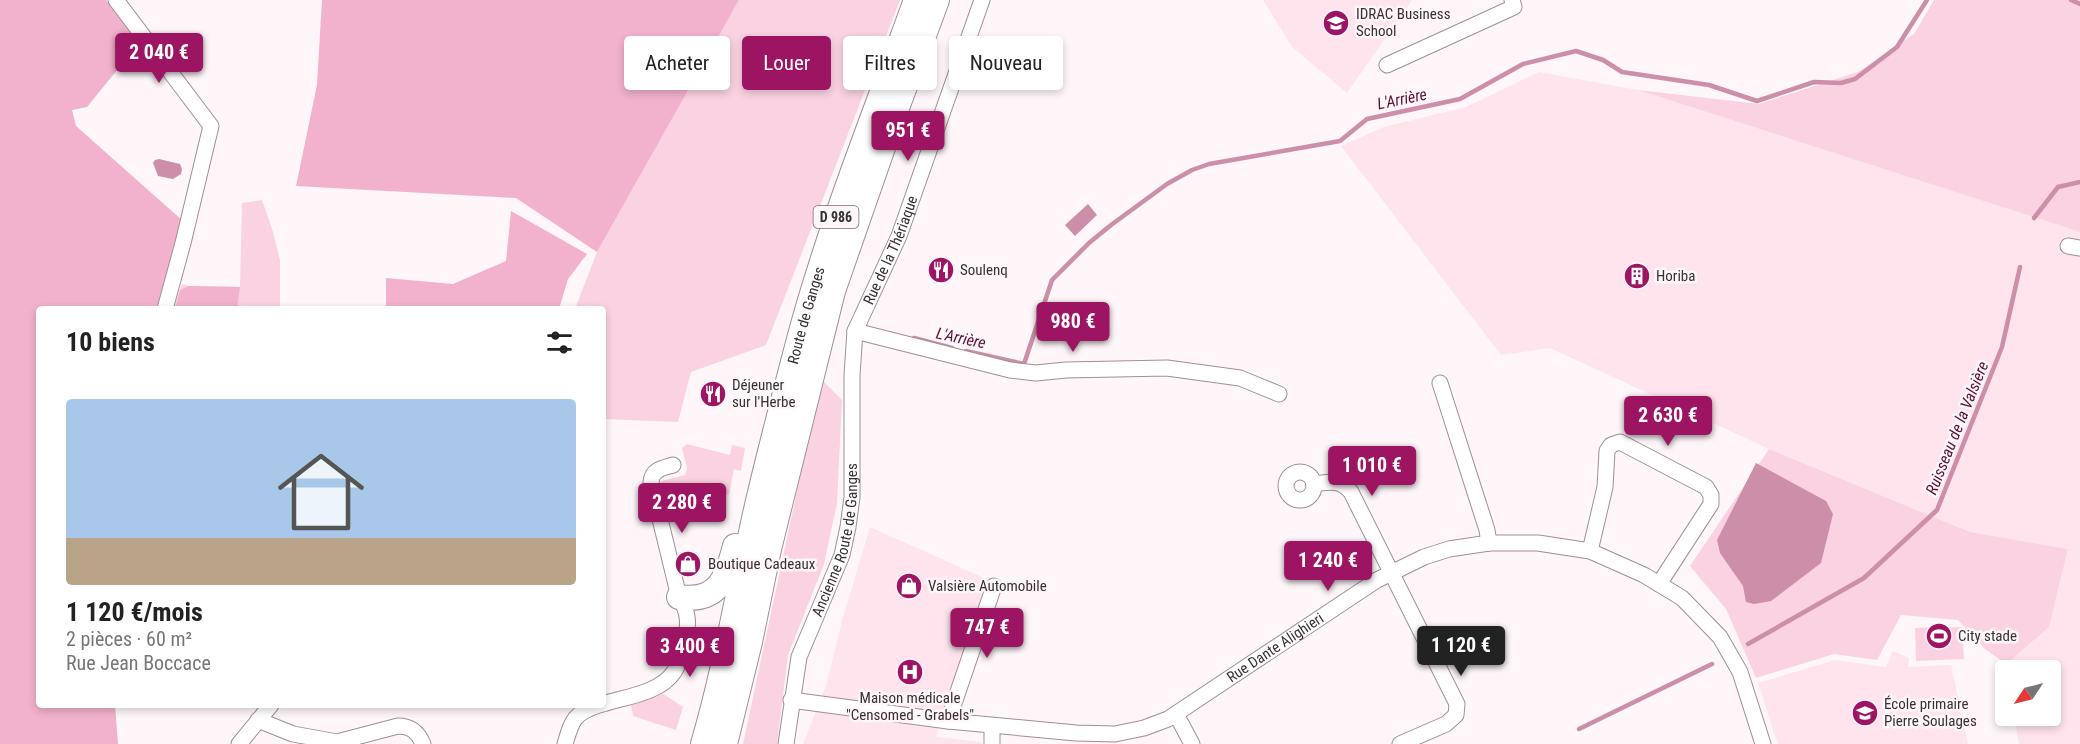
<!DOCTYPE html>
<html lang="fr">
<head>
<meta charset="utf-8">
<style>
	body { margin:0; font-family:"Roboto Condensed",sans-serif; background:#f6f6f6; color:#222; height:100vh; display:flex; flex-direction:column; font-size:22px; white-space:nowrap }
	* { box-sizing:border-box; margin:0 }
	p { font-size:20px; color:#767676 }
	.icon { flex:none; width:33px; height:33px; fill:none; stroke:currentColor; stroke-width:2; stroke-linecap:round; stroke-linejoin:round }
	.map { position:relative; flex:1; overflow:hidden }
	.drawer { position:absolute; left:36px; top:306px; width:570px; height:402px; display:flex; flex-direction:column; background:#fff; border-radius:6px; box-shadow:0 3px 9px #0003 }
	.drawer>* { flex:none }
	.guide { position:absolute; left:624px; top:36px; width:570px; height:54px; display:flex; gap:12px }
	.needle { width:39px; rotate:235deg }
	.buttons { position:absolute; left:1995px; top:660px; display:grid; gap:12px }
	.buttons a { display:grid; place-items:center; width:66px; height:66px; border-radius:6px; background:#fff; box-shadow:0 3px 9px #0003; font-size:30px }
	.price { position:absolute; translate:-50% -51px; padding:0 14px; border-radius:6px; background:#9d1463; color:#fff; font-size:20px; line-height:39px; filter:drop-shadow(0 2px 3px #0008) }
	.price::after { content:''; position:absolute; left:50%; top:36px; width:18px; height:14px; margin-left:-9px; background:inherit; clip-path:polygon(0 0,100% 0,50% 100%) }
	.price.current { background:#222; color:#fff }
	ul { padding:0; list-style:none }
	li { display:grid; align-content:center; gap:12px; height:318px; padding:0 30px }
	li+li { border-top:2px solid #e0e0e0 }
	li span { display:grid; place-items:center; height:186px; border-radius:6px; color:#555 }
	li>.icon { margin-inline-start:auto }
	span .icon { width:108px; height:108px; fill:#fffc; stroke-width:1 }
	li b { font-size:26px }
	h2 { display:flex; justify-content:space-between; align-items:center; height:72px; padding:0 30px; font-size:26px }
	.tag { padding:0 21px; border-radius:6px; background:#fff; box-shadow:0 3px 9px #0003; font-size:21px; line-height:54px }
	.tag.current { background:#9d1463; color:#fff }
	.map>svg:first-child { display:block }
	.built { fill:#ffe4ee }
	.green { fill:#fad2e2 }
	.forest { fill:#f2b1cc }
	.water { fill:#cc8ea8 }
	.lines { fill:none; stroke-linecap:round; stroke-linejoin:round }
	.stream { stroke:#cc8ea8; stroke-width:4.5 }
	.street-casing { stroke:#a08f95; stroke-width:17 }
	.primary-casing { stroke:#a08f95; stroke-width:26 }
	.street { stroke:#fff; stroke-width:15 }
	.primary { stroke:#fff; stroke-width:24 }
	.labels { text-anchor:middle; dominant-baseline:central; stroke-width:5; stroke-linejoin:round; paint-order:stroke }
	.shield { fill:#fef6f9; stroke:#736c6e; stroke-width:1.5 }
	.shield-label { font-size:14px; font-weight:bold; fill:#383133 }
	.poi-label { font-size:15px; fill:#383133; stroke:#fef6f9; text-anchor:start }
	.street-label { font-size:15px; fill:#383133; stroke:#fef6f9 }
	.water-label { font-size:16px; font-style:italic; fill:#591038; stroke:#fef6f9 }
</style>
</head>
<body>
<div class="map">
<svg width="2080" height="744" viewBox="0 0 2080 744">
	<rect width="100%" height="100%" fill="#fef6f9"/>
	<path class="built" d="M1263 0H1412L1347 93 1292 47Z
		M1539 72 1638 90 2080 232V744H2019L2014 716H2050V670H2007L2006 664 2049 627 2068 549 1970 532 1769 449 1550 348 1501 355 1341 146 1384 127 1466 107Z
		M870 527 991 581 945 704 936 737 981 742V744H803L826 686 842 621Z
		M1893 651 1909 658 1908 667 1951 665 1968 744H1778L1758 683 1835 660 1886 667Z"/>
	<path class="green" d="M739 0H900L766 345 691 372 678 422 603 419V309H575L597 252Z
		M1934 0H2080V232L1638 90 1759 104 1858 72 1914 34Z
		M262 200 273 232 280 260V309H173L182 284 188 286 240 287 242 203Z
		M821 379 842 400 837 503 824 564 788 655 777 744H743Z
		M687 444 730 455 732 445 745 448 741 471 734 469 729 495C710 491 688 487 679 510L682 516 667 520 659 486 662 481 685 475 687 468 682 448Z
		M1769 449 1970 532 2068 549 2049 627 2006 664 1985 649 1958 620 1901 615 1877 660 1834 654 1756 678 1726 609 1690 566Z
		M1962 627 1964 659 1916 661 1915 628Z
		M662 693 683 707 676 730 633 716 631 705Z"/>
	<path class="forest" d="M0 0H106L139 43 87 107 72 110 76 126 183 221 159 309H39V705H115L118 744H0Z
		M322 0H739L597 252 516 198 296 186 317 85Z
		M511 211 587 254 568 279 559 309H386V278L453 284 506 261Z
		M188 286 240 287 237 309H175L180 290Z"/>
	<path class="water" d="M159 159 180 164 182 169 181 174 173 179 158 176 153 163 155 160Z
		M1088 204 1097 215 1075 236 1065 225Z
		M1756 463 1826 501 1833 514 1821 563 1771 601 1754 604 1746 602 1743 586 1720 553 1717 540Z"/>
	<g class="lines">
		<path class="stream" d="M2071 0 2080 4
			M2034 218 2058 187 2080 182
			M914 338 952 348
			M966 351 1024 364 1052 280 1089 243 1111 225 1167 184 1192 170 1209 164 1340 141 1367 119 1460 99 1523 64 1576 51 1603 60 1622 72 1709 85 1757 101 1814 82 1841 83 1855 79 1897 47 1927 0
			M1748 644 1864 578 1937 510 2002 347 2020 267
			M1579 729 1712 664"/>
		<defs>
			<g id="street">
				<path d="M116 0 211 126 183 243 165 309"/>
				<path d="M1387 65 1514 7 1512 0"/>
				<path d="M2068 246 2080 248"/>
				<path d="M855 331 1010 370 1036 373 1066 370 1167 368 1240 378 1279 394"/>
				<path d="M1440 383 1487 530 1489 543"/>
				<circle cx="1300" cy="486" r="14"/>
				<path d="M1314 484C1330 482 1340 479 1351 492L1457 704 1456 715 1446 724 1400 744"/>
				<path d="M1590 551 1605 487 1607 451 1611 445 1620 442 1706 487 1711 495V504L1659 584"/>
				<path id="s1" d="M791 700 948 721 1076 733 1115 734 1144 728 1168 719 1377 580 1424 557 1449 549 1489 543H1538L1590 551 1644 575 1682 598 1720 637 1740 672 1763 744"/>
				<path d="M603 704C625 697 660 693 674 672 680 663 682 651 685 641 689 624 689 612 679 597L651 482C652 469 663 468 673 465"/>
				<path d="M1176 714 1192 744"/>
				<path d="M258 720 293 734 337 742 398 726C411 726 418 732 423 744"/>
				<path d="M948 721 994 586"/>
				<path d="M239 744 271 705"/>
				<path d="M565 744C572 720 574 713 599 705"/>
				<path id="s2" d="M786 744 799 657 842 555 848 527 852 497V375L855 331 899 236 982 0"/>
				<path d="M992 744V726"/>
			</g>
			<g id="primary">
				<path d="M679 597C718 603 727 578 735 546"/>
				<path id="s3" d="M703 744C725 669 738 591 755 514 768 457 783 400 798 343 829 226 875 114 916 0"/>
				<path d="M725 744 750 642 769 549 833 291 894 116 937 0"/>
			</g>
		</defs>
		<use href="#street" class="street-casing"/>
		<use href="#primary" class="primary-casing"/>
		<use href="#street" class="street"/>
		<use href="#primary" class="primary"/>
	</g>
	<defs>
		<symbol id="university-disc" viewBox="-11 -11 22 22"><circle r="9.5" fill="#9d1463" stroke="#fef6f9"/><path d="M0-5L7-2L0 1L-7-2ZM-4 1L0 2.5L4 1V4Q0 6-4 4Z" fill="#fff"/></symbol>
		<symbol id="restaurant-disc" viewBox="-11 -11 22 22"><circle r="9.5" fill="#9d1463" stroke="#fef6f9"/><path d="M-5-6h1v4h1v-4h1v4h1v-4h1v5L-1.5 .5V6h-2V.5L-5-1ZM5-6V6H3V1.5H1.5Q1.5-4 5-6Z" fill="#fff"/></symbol>
		<symbol id="building-disc" viewBox="-11 -11 22 22"><circle r="9.5" fill="#9d1463" stroke="#fef6f9"/><path d="M-4-6H4V6H1V3H-1V6H-4ZM-2.5-4.3h1.7v1.8h-1.7ZM.8-4.3h1.7v1.8H.8ZM-2.5-1h1.7V.8h-1.7ZM.8-1h1.7V.8H.8Z" fill="#fff"/></symbol>
		<symbol id="shop-disc" viewBox="-11 -11 22 22"><circle r="9.5" fill="#9d1463" stroke="#fef6f9"/><path d="M-5-2.5h2.3a2.7 3.5 0 0 1 5.4 0H5L5.5 6h-11ZM-1.5-2.5h3a1.5 2.3 0 0 0-3 0Z" fill="#fff"/></symbol>
		<symbol id="stadium-disc" viewBox="-11 -11 22 22"><circle r="9.5" fill="#9d1463" stroke="#fef6f9"/><path d="M0-5a6.5 5 0 1 0 0 10a6.5 5 0 1 0 0-10ZM-3.5-1.8h7v3.6h-7Z" fill="#fff"/></symbol>
		<symbol id="hospital-disc" viewBox="-11 -11 22 22"><circle r="9.5" fill="#9d1463" stroke="#fef6f9"/><path d="M-5-5h3v3.5h4V-5h3V5h-3V1.5h-4V5h-3Z" fill="#fff"/></symbol>
		<symbol id="school-disc" viewBox="-11 -11 22 22"><circle r="9.5" fill="#9d1463" stroke="#fef6f9"/><path d="M0-5L7-2L0 1L-7-2ZM-4 1L0 2.5L4 1V4Q0 6-4 4Z" fill="#fff"/></symbol>
	</defs>
	<g fill-rule="evenodd">
		<use href="#university-disc" x="1321" y="8" width="30" height="30"/>
		<use href="#restaurant-disc" x="926" y="255" width="30" height="30"/>
		<use href="#building-disc" x="1622" y="261" width="30" height="30"/>
		<use href="#restaurant-disc" x="698" y="379" width="30" height="30"/>
		<use href="#shop-disc" x="673" y="549" width="30" height="30"/>
		<use href="#shop-disc" x="894" y="571" width="30" height="30"/>
		<use href="#stadium-disc" x="1924" y="621" width="30" height="30"/>
		<use href="#hospital-disc" x="895" y="657" width="30" height="30"/>
		<use href="#school-disc" x="1850" y="698" width="30" height="30"/>
	</g>
	<g class="labels">
		<rect class="shield" x="813.5" y="206" width="45" height="22" rx="4.5"/>
		<g class="shield-label">
			<text x="836" y="217">D 986</text>
		</g>
		<g class="poi-label">
			<text x="1356" y="14">IDRAC Business<tspan x="1356" dy="17">School</tspan></text>
			<text x="960" y="270">Soulenq</text>
			<text x="1656" y="276">Horiba</text>
			<text x="732" y="385">Déjeuner<tspan x="732" dy="17">sur l'Herbe</tspan></text>
			<text x="708" y="564">Boutique Cadeaux</text>
			<text x="928" y="586">Valsière Automobile</text>
			<text x="1958" y="636">City stade</text>
			<text x="910" y="698" text-anchor="middle">Maison médicale<tspan x="910" dy="17">"Censomed - Grabels"</tspan></text>
			<text x="1884" y="704">École primaire<tspan x="1884" dy="17">Pierre Soulages</tspan></text>
		</g>
		<g class="street-label">
			<text stroke="none"><textPath href="#s2" startOffset="512">Rue de la Thériaque</textPath></text>
			<text stroke="none"><textPath href="#s3" startOffset="441">Route de Ganges</textPath></text>
			<text stroke="none"><textPath href="#s2" startOffset="212">Ancienne Route de Ganges</textPath></text>
			<text stroke="none"><textPath href="#s1" startOffset="510">Rue Dante Alighieri</textPath></text>
		</g>
		<g class="water-label">
			<text transform="translate(1402 99) rotate(-12)">L'Arrière</text>
			<text transform="translate(961 338) rotate(12)">L'Arrière</text>
			<text transform="translate(1957 428) rotate(-68)">Ruisseau de la Valsière</text>
		</g>
	</g>
</svg>
<div class="buttons">
<a><svg class="needle" viewBox="-14 -14 28 28"><path d="M0-13l5 13h-10z" fill="#e53935"/><path d="M0 13l5-13h-10z" fill="#767676"/></svg></a>
</div>
<b class="price" style="left:159px;top:84px">2 040 €</b>
<b class="price" style="left:908px;top:162px">951 €</b>
<b class="price" style="left:1073px;top:353px">980 €</b>
<b class="price" style="left:1668px;top:447px">2 630 €</b>
<b class="price" style="left:1372px;top:497px">1 010 €</b>
<b class="price" style="left:682px;top:534px">2 280 €</b>
<b class="price" style="left:1328px;top:592px">1 240 €</b>
<b class="price" style="left:987px;top:659px">747 €</b>
<b class="price current" style="left:1461px;top:677px">1 120 €</b>
<b class="price" style="left:690px;top:678px">3 400 €</b>
<div class="guide">
<a class="tag">Acheter</a>
<a class="tag current">Louer</a>
<a class="tag">Filtres</a>
<a class="tag">Nouveau</a>
</div>
<section class="drawer">
<h2>10 biens<svg class="icon" aria-label="filters" viewBox="0 0 24 24"><path d="M4 7h16M4 17h16"/><circle cx="9" cy="7" r="2"/><circle cx="15" cy="17" r="2"/></svg></h2>
<ul>
<li><span style="background:linear-gradient(#a9c7e8 75%,#b9a48a 0)"><svg class="icon" aria-label="home" viewBox="0 0 24 24"><path d="M3 11l9-7 9 7M6 9v11h12V9"/></svg></span><div><b>1 120 €/mois</b><p>2 pièces · 60 m²</p><p>Rue Jean Boccace</p></div></li>
</ul>
</section>
</div>
</body>
</html>
